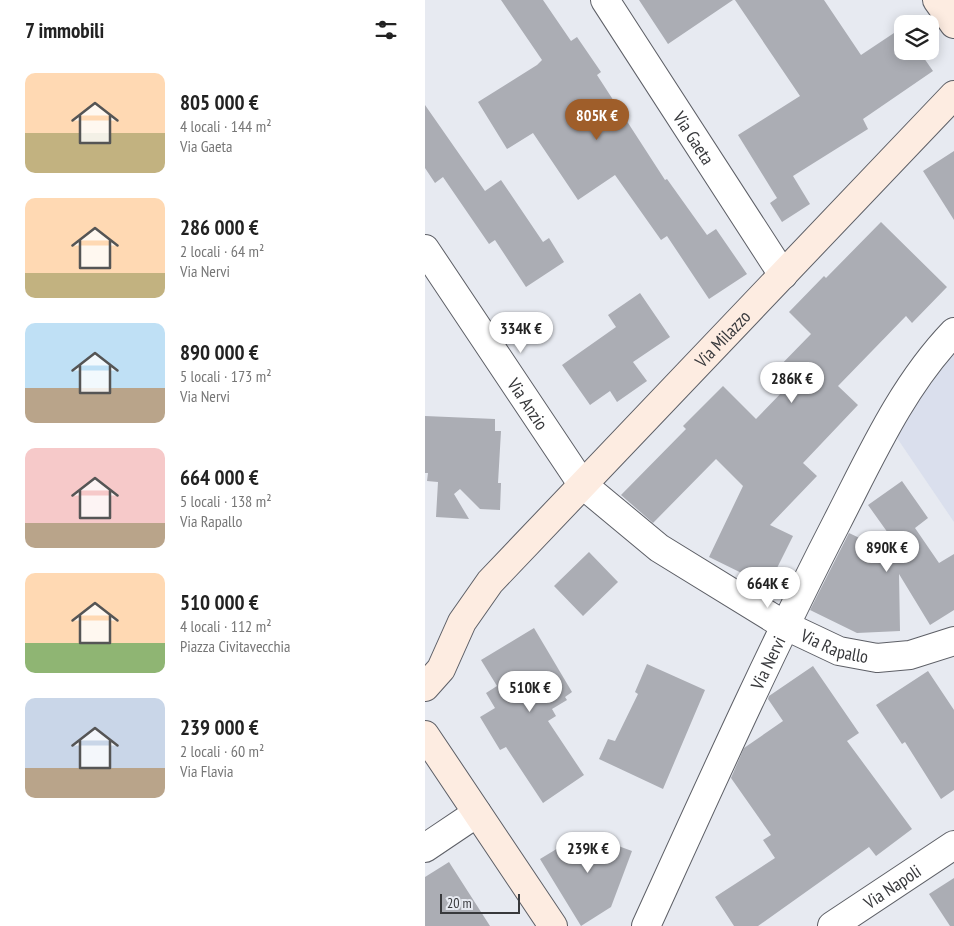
<!DOCTYPE html>
<html lang="it">
<head>
<meta charset="utf-8">
<style>
	body { margin:0; font-family:"PT Sans Narrow",sans-serif; background:#f2f2f2; color:#222; height:100vh; display:flex; flex-direction:column; font-size:19px; white-space:nowrap }
	* { box-sizing:border-box; margin:0 }
	p { font-size:16px; color:#767676 }
	.icon { flex:none; width:28px; height:28px; fill:none; stroke:currentColor; stroke-width:2; stroke-linecap:round; stroke-linejoin:round }
	.map { position:relative; flex:1; overflow:hidden }
	.side { display:flex; flex-direction:column; background:#fff; width:425px }
	.side>* { flex:none }
	.buttons { position:absolute; left:469px; top:15px; display:grid; gap:10px }
	.buttons a { display:grid; place-items:center; width:45px; height:45px; border-radius:10px; background:#fff; box-shadow:0 2px 12px #0003; font-size:25px }
	.scale { position:absolute; left:15px; bottom:12px; width:80px; box-sizing:border-box; padding-left:5px; border:2px solid #38393c; border-top:0; font-size:14px; line-height:18px; white-space:nowrap; color:#38393c; -webkit-text-stroke:4px #e7eaf1; paint-order:stroke }
	.price { position:absolute; translate:-50% -42px; padding:0 11px; border-radius:18px; background:#fff; color:#222; font-size:16px; line-height:32px; filter:drop-shadow(0 1px 2px #0008) }
	.price::after { content:''; position:absolute; left:50%; top:30px; width:15px; height:11px; margin-left:-8px; background:inherit; clip-path:polygon(0 0,100% 0,50% 100%) }
	.price.on { background:#9f5e2a; color:#fff }
	ul { padding:0; list-style:none }
	li { display:flex; align-items:center; gap:15px; height:125px; padding:0 25px }
	li span { display:grid; place-items:center; flex:none; width:140px; height:100px; border-radius:10px; color:#555 }
	li>.icon { margin-inline-start:auto }
	span .icon { width:60px; height:60px; fill:#fffc; stroke-width:1 }
	li b { font-size:21px }
	h2 { display:flex; justify-content:space-between; align-items:center; height:60px; padding:0 25px; font-size:21px }
	main { display:flex; flex:1; min-height:0 }
	.map>svg:first-child { display:block }
	.built { fill:#dadfed }
	.building { fill:#abadb4 }
	.lines { fill:none; stroke-linecap:round; stroke-linejoin:round }
	.street-casing { stroke:#5d5f66; stroke-width:30 }
	.secondary-casing { stroke:#5d5f66; stroke-width:30 }
	.street { stroke:#fff; stroke-width:28 }
	.secondary { stroke:#fdece1; stroke-width:28 }
	.labels { text-anchor:middle; dominant-baseline:central; stroke-width:5; stroke-linejoin:round; paint-order:stroke }
	.street-label { font-size:18px; fill:#38393c; stroke:#e7eaf1 }
</style>
</head>
<body>
<main>
<section class="side">
<h2>7 immobili<svg class="icon" aria-label="filters" viewBox="0 0 24 24"><path d="M4 7h16M4 17h16"/><circle cx="9" cy="7" r="2"/><circle cx="15" cy="17" r="2"/></svg></h2>
<ul>
<li><span style="background:linear-gradient(#ffd9b3 60%,#c2b280 0)"><svg class="icon" aria-label="home" viewBox="0 0 24 24"><path d="M3 11l9-7 9 7M6 9v11h12V9"/></svg></span><div><b>805 000 €</b><p>4 locali · 144 m²</p><p>Via Gaeta</p></div></li>
<li><span style="background:linear-gradient(#ffd9b3 75%,#c2b280 0)"><svg class="icon" aria-label="home" viewBox="0 0 24 24"><path d="M3 11l9-7 9 7M6 9v11h12V9"/></svg></span><div><b>286 000 €</b><p>2 locali · 64 m²</p><p>Via Nervi</p></div></li>
<li><span style="background:linear-gradient(#bfe0f5 65%,#b9a48a 0)"><svg class="icon" aria-label="home" viewBox="0 0 24 24"><path d="M3 11l9-7 9 7M6 9v11h12V9"/></svg></span><div><b>890 000 €</b><p>5 locali · 173 m²</p><p>Via Nervi</p></div></li>
<li><span style="background:linear-gradient(#f6c9c9 75%,#b9a48a 0)"><svg class="icon" aria-label="home" viewBox="0 0 24 24"><path d="M3 11l9-7 9 7M6 9v11h12V9"/></svg></span><div><b>664 000 €</b><p>5 locali · 138 m²</p><p>Via Rapallo</p></div></li>
<li><span style="background:linear-gradient(#ffd9b3 70%,#8fb573 0)"><svg class="icon" aria-label="home" viewBox="0 0 24 24"><path d="M3 11l9-7 9 7M6 9v11h12V9"/></svg></span><div><b>510 000 €</b><p>4 locali · 112 m²</p><p>Piazza Civitavecchia</p></div></li>
<li><span style="background:linear-gradient(#c9d6e8 70%,#b9a48a 0)"><svg class="icon" aria-label="home" viewBox="0 0 24 24"><path d="M3 11l9-7 9 7M6 9v11h12V9"/></svg></span><div><b>239 000 €</b><p>2 locali · 60 m²</p><p>Via Flavia</p></div></li>
</ul>
</section>
<div class="map">
<svg width="529" height="926" viewBox="0 0 529 926">
	<rect width="100%" height="100%" fill="#e7eaf1"/>
	<path class="built" d="M529 350V522L470 435Z"/>
	<path class="building" d="M76 0H118L146 41 152 37 176 72 172 75 240 180 242 179 282 235 291 229 322 274 284 299 242 236 236 240 190 175 153 200 108 133 82 149 53 102 112 65 117 60Z
		M214 0H308L243 44Z
		M310 0H399L436 55 478 27V51H494L508 71 438 119 443 129 368 176 385 204 357 222 345 203 352 198 313 135 375 96Z
		M0 105 60 191 76 180 118 242 124 238 139 262 101 287 70 240 64 244 18 177 10 183 0 168Z
		M529 151V220L498 171Z
		M456 222 522 287 487 323 481 316 413 386 433 405 378 463 392 476 345 525 368 536 343 586 284 557 318 486 291 459 228 523 196 495 261 429 258 426 298 386 331 419 360 389 346 375 386 334 364 312 399 276 401 278Z
		M215 293 245 337 208 362 222 381 192 402 185 391 165 405 137 365 191 327 183 315Z
		M0 416 70 419V431H76L73 483H76L75 510 55 509 35 489 29 494 44 519 11 517 13 482 2 481 3 473H0Z
		M477 481 503 518 490 528 514 563 529 554V610L505 625 474 574 475 631 432 633 385 610 424 533 483 561 443 505Z
		M164 552 193 582 158 616 129 586Z
		M109 628 147 692 140 697 142 700 127 709 131 716 123 721 159 775 118 803 81 747 75 750 55 717 70 708 61 693 72 686 56 660Z
		M222 664 280 690 238 789 174 759 183 739 190 741 213 694 210 692Z
		M388 666 434 733 422 741 487 829 451 856 444 847 333 926H309L290 897 350 858 338 840 346 835 306 778 319 748 358 721 343 699 344 696Z
		M503 671 529 710V790L516 799 480 742 477 744 451 705Z
		M158 833 207 851 186 907 156 926 115 859Z
		M24 862 65 926H0V877Z
		M529 878V926H525L504 894Z"/>
	<g class="lines">
		<defs>
			<g id="street">
				<path id="s1" d="M180 0 358 275"/>
				<path id="s2" d="M0 249 157 484 234 548 359 625 414 651 452 658 485 655 529 641"/>
				<path d="M0 848 52 813"/>
				<path id="s3" d="M221 926C283 790 344 654 412 522 446 456 477 386 529 332"/>
				<path id="s4" d="M407 926 529 845"/>
			</g>
			<g id="secondary">
				<path d="M512 0 529 24"/>
				<path id="s5" d="M0 687 16 669 37 622 65 582 529 95"/>
				<path d="M0 735 128 926"/>
			</g>
		</defs>
		<use href="#street" class="street-casing"/>
		<use href="#secondary" class="secondary-casing"/>
		<use href="#street" class="street"/>
		<use href="#secondary" class="secondary"/>
	</g>
	<g class="labels">
		<g class="street-label">
			<text stroke="none"><textPath href="#s1" startOffset="164">Via Gaeta</textPath></text>
			<text stroke="none"><textPath href="#s5" startOffset="461">Via Milazzo</textPath></text>
			<text stroke="none"><textPath href="#s2" startOffset="186">Via Anzio</textPath></text>
			<text stroke="none"><textPath href="#s2" startOffset="585">Via Rapallo</textPath></text>
			<text stroke="none"><textPath href="#s3" startOffset="290">Via Nervi</textPath></text>
			<text stroke="none"><textPath href="#s4" startOffset="72">Via Napoli</textPath></text>
		</g>
	</g>
</svg>
<div class="buttons">
<a><svg class="icon" aria-label="layers" viewBox="0 0 24 24"><path d="M12 4l9 5-9 5-9-5zM3 14l9 5 9-5"/></svg></a>
</div>
<div class="scale">20 m</div>
<b class="price on" style="left:172px;top:141px">805K €</b>
<b class="price" style="left:96px;top:354px">334K €</b>
<b class="price" style="left:367px;top:404px">286K €</b>
<b class="price" style="left:462px;top:573px">890K €</b>
<b class="price" style="left:343px;top:609px">664K €</b>
<b class="price" style="left:105px;top:713px">510K €</b>
<b class="price" style="left:163px;top:874px">239K €</b>
</div>
</main>
</body>
</html>
